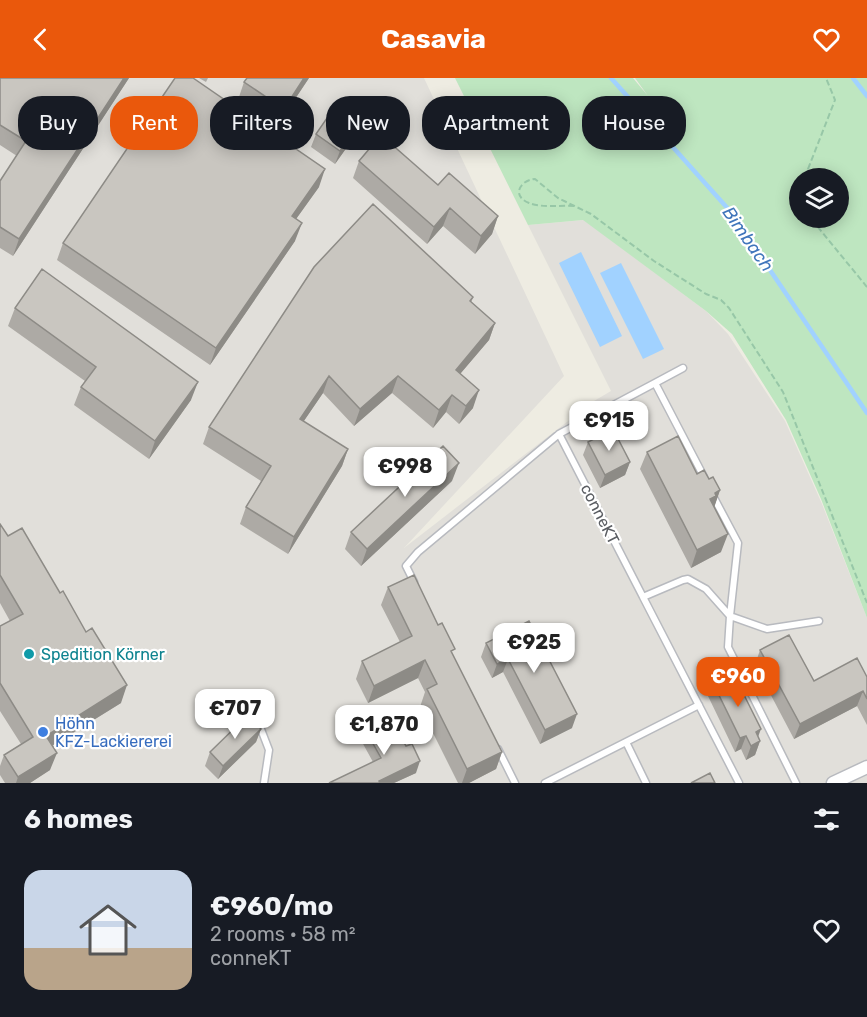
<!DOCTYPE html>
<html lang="en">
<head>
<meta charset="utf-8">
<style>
	body { margin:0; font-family:Rubik,sans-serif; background:#242831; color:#f1f3f6; height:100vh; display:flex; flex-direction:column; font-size:22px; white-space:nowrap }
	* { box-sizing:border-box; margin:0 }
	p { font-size:20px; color:#9ea1a6 }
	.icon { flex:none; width:33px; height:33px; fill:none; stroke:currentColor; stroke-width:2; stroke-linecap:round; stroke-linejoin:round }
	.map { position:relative; height:705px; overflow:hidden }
	.details { display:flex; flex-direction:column; background:#171b24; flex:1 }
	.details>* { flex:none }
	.guide { position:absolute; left:18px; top:18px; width:831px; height:54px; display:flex; gap:12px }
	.controls { position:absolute; left:789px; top:90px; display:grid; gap:12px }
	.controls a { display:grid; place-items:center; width:60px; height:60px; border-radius:50%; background:#171b24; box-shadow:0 3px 15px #0003; font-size:30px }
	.price { position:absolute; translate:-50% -51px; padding:0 14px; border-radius:12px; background:#fff; color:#222; font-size:20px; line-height:39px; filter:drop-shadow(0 2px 3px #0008) }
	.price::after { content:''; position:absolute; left:50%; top:36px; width:18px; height:14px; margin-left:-9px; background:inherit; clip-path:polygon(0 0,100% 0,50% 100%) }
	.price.on { background:#ea580c; color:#fff }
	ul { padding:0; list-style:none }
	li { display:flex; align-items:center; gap:18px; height:150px; padding:0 24px }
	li+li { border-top:2px solid #363941 }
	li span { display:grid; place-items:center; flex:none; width:168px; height:120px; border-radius:18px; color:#555 }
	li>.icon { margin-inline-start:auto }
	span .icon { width:72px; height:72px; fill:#fffc; stroke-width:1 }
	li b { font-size:26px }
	h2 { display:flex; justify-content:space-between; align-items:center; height:72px; padding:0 24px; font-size:26px }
	.tag { padding:0 21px; border-radius:24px; background:#171b24; box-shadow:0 3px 15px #0003; font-size:21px; line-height:54px }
	.tag.on { background:#ea580c; color:#fff }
	header { display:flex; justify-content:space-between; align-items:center; height:78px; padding:0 24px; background:#ea580c; color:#fff; font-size:27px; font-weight:700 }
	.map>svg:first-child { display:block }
	.industrial { fill:#e1dfda }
	.green { fill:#bee6c0; fill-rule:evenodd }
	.water { fill:#a1d2ff }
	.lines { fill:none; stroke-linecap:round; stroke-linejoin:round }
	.stream { stroke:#a1d2ff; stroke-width:4.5 }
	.lane-casing { stroke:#b8babf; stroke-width:9 }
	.street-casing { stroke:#b8babf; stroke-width:15 }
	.path { stroke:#97c7a7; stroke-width:2; stroke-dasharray:6 3; stroke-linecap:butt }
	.lane { stroke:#fff; stroke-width:6 }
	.street { stroke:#fff; stroke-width:12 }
	.wall { fill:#adaaa5 }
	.shaded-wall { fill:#8d8b86 }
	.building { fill:#c9c6c0; stroke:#8d8b86; stroke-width:1.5 }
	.culture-dot { fill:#0f9aa8; stroke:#fff; stroke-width:2 }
	.shop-dot { fill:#3f7fe0; stroke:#fff; stroke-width:2 }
	.labels { text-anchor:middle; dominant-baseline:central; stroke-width:4.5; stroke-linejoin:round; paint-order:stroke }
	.street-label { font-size:16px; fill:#5b5e63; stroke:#fff }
	.culture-label { font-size:16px; fill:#0d838f; stroke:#fff; text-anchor:start }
	.shop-label { font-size:16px; fill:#366cbe; stroke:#fff; text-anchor:start }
	.water-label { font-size:18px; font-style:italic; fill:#4076bb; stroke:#fff }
</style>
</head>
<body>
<header><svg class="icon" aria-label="back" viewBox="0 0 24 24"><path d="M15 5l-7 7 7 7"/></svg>Casavia<svg class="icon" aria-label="heart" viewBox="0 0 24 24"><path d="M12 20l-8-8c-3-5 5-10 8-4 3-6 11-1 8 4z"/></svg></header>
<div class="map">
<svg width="867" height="705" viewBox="0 0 867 705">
	<rect width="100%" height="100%" fill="#eeece2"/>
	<path class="industrial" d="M0 0H424L564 298 404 470 594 323 611 313 528 147 584 142 706 233 728 256 785 343 822 426 867 540V705H0Z"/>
	<path class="green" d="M455 0H633L648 18 635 0H867V540L821 421 786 342 732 256 706 233 583 142 528 147ZM838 100V140H800V100Z"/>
	<path class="water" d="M581 174 622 258 600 269 559 185Z
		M621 185 664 271 643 281 600 195Z"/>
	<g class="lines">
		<path class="stream" d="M611 0 730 133 867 335
			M853 0 867 18"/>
		<defs>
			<path id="lane" d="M655 305 683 290
				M712 416 738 465 730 538 767 551 819 543
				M414 504 406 488 418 474 559 356
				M643 519 559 356 655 305 704 399
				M254 633 269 672 264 705
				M626 664 646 705
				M498 671 515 705
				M545 705 699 627
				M739 705 643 519 683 502 688 501 706 511 730 538 728 569 796 705"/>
			<path id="street" d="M833 705 867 689"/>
		</defs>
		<use href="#lane" class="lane-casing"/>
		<use href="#street" class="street-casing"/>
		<path class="path" d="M809 100 808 91 835 22 826 0
			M574 128C560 127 541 130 529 125 511 118 520 102 535 101L558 120 591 136 654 183 706 216 721 222 729 230 783 314 867 525
			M816 140 817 148 867 209"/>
		<use href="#lane" class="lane"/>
		<use href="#street" class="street"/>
	</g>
	<path class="wall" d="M0 0H129L13 178 0 170V103L17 78 0 67Z
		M199 0H208L206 4Z
		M309 0 277 48 238 22 244 4Z
		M357 55 335 86 311 69 316 56Z
		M359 83 438 107 498 138 492 156 475 176 443 148 427 166 353 100Z
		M319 109 296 141 295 163 210 287 57 182 63 165Z
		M473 219 471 225 495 245 489 262 460 296 473 330 459 346 446 334 433 350 392 315 354 348 323 315 303 344 348 371 342 388 288 476 240 446 246 429 261 403 203 366 209 349Z
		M15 230 191 322 149 381 74 327 81 309 85 303 8 248Z
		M588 364 630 384 625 397 600 410 583 377Z
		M647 374 709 401 720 412 714 429 721 474 691 490 640 391Z
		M452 403 361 488 345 471 351 454Z
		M0 446 121 625 52 668 50 692 30 705H5L0 697V688L4 677 21 666 0 633V549L10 543 0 525Z
		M388 509 453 577 502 674 496 691 469 705H458L420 629 425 614 418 600 368 625 356 601 362 583 400 564 381 527Z
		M529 543 572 650 540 666 503 594 492 600 481 579 486 565Z
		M760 572 814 603 867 599V647L857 628 794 661 755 587Z
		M713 605 758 659 760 663 755 677 746 682 741 671 735 674 708 618Z
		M261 651 256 664 218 701 205 688 210 674Z
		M366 653 416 695 394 705H329L373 684 362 664Z"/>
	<path class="shaded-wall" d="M124 0H129L13 178 19 161Z
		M304 0H309L277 48 284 31Z
		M362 42 357 55 335 86 340 73Z
		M325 91 319 109 286 155 292 138Z
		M450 130 443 148 427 166 434 149Z
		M498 138 492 156 475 176 481 158Z
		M302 145 295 163 210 287 216 270Z
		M495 245 489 262 449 309 456 292Z
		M329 298 323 315 293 359 300 341Z
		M398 298 392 315 354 348 360 331Z
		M198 304 191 322 149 381 155 363Z
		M479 312 473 330 459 346 466 328Z
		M452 317 446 334 433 350 439 332Z
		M348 371 342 388 288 476 294 459Z
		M630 384 625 397 600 410 605 397Z
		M459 385 452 403 361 488 367 471Z
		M720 412 714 430 710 421 715 415Z
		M728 456 721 474 691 490 697 472Z
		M508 581 503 594 492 600 497 586Z
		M425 582 418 600 368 625 374 608Z
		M127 607 121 625 40 675 46 658Z
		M863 613 857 628 794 661 800 646Z
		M577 636 572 650 540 666 545 652Z
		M261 651 256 664 218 701 223 688Z
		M761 651 756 664V654Z
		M746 658 741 671 735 674 740 660Z
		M760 663 755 677 746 682 751 668Z
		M502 674 496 691 469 705H462L467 691Z
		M57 675 50 692 30 705H16L18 699Z
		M420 683 416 695 394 705H378L379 703Z"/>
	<path class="building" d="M0 0H124L19 161 0 149V103L26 63 0 47Z
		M175 0H193L325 91 292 138 302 145 216 270 63 165Z
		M247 0H304L284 31 244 4Z
		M338 24 362 42 340 73 316 56Z
		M381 57 438 107 449 95 498 138 481 158 450 130 434 149 359 83Z
		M373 126 473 219 470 223 495 245 456 292 479 312 466 328 452 317 439 332 398 298 360 331 329 298 300 341 348 371 294 459 246 429 271 388 209 349 314 189Z
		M42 191 198 304 155 363 81 309 96 289 15 230Z
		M613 351 630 384 605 397 588 364Z
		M678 358 697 396 704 392 709 401 713 399 720 412 715 415 716 418 710 421 728 456 697 472 647 374Z
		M443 368 459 385 367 471 351 454Z
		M0 446 8 458 22 450 60 515 63 513 86 554 92 550 127 607 46 658 57 675 18 699 4 677 33 659 0 605V548L23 536 0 497Z
		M414 497 438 547 442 545 455 571 451 573 502 674 467 691 427 611 437 606 425 582 374 608 362 583 412 558 388 509Z
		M529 543 577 636 545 652 508 581 497 586 486 565Z
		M789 557 814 603 857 580 867 599V621L863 613 800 646 760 572Z
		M733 595 761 651 756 654 760 663 751 668 746 658 740 660 713 605Z
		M248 637 261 651 223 688 210 674Z
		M390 639 406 668 412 666 420 683 379 703 380 705H329L381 680 366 653Z
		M710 695 715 705H691Z"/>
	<circle class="culture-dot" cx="29" cy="576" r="6"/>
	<circle class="shop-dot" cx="43" cy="654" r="6"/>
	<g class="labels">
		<g class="street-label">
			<text transform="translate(600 436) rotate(63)">conneKT</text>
		</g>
		<g class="culture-label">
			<text x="41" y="576">Spedition Körner</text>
		</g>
		<g class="shop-label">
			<text x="55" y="645">Höhn<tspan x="55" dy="18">KFZ-Lackiererei</tspan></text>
		</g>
		<g class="water-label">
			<text transform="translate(748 161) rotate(55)">Bimbach</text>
		</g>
	</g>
</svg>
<div class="controls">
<a><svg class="icon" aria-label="layers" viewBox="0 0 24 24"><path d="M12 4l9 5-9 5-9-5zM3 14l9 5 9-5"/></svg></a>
</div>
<b class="price" style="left:609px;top:374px">€915</b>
<b class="price" style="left:405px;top:420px">€998</b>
<b class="price" style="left:534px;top:596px">€925</b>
<b class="price on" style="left:738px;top:630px">€960</b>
<b class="price" style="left:235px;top:662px">€707</b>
<b class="price" style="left:384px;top:678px">€1,870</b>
<div class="guide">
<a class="tag">Buy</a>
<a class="tag on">Rent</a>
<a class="tag">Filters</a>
<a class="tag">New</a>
<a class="tag">Apartment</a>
<a class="tag">House</a>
</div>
</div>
<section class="details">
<h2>6 homes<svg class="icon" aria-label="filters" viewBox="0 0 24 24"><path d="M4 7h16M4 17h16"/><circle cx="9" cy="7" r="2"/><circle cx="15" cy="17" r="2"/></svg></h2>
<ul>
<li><span style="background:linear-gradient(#c9d6e8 65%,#b9a48a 0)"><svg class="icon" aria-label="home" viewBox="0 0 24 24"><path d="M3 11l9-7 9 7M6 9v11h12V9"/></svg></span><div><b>€960/mo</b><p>2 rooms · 58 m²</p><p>conneKT</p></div><svg class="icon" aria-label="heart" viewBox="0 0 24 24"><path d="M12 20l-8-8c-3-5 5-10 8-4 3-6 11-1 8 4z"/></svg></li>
</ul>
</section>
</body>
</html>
